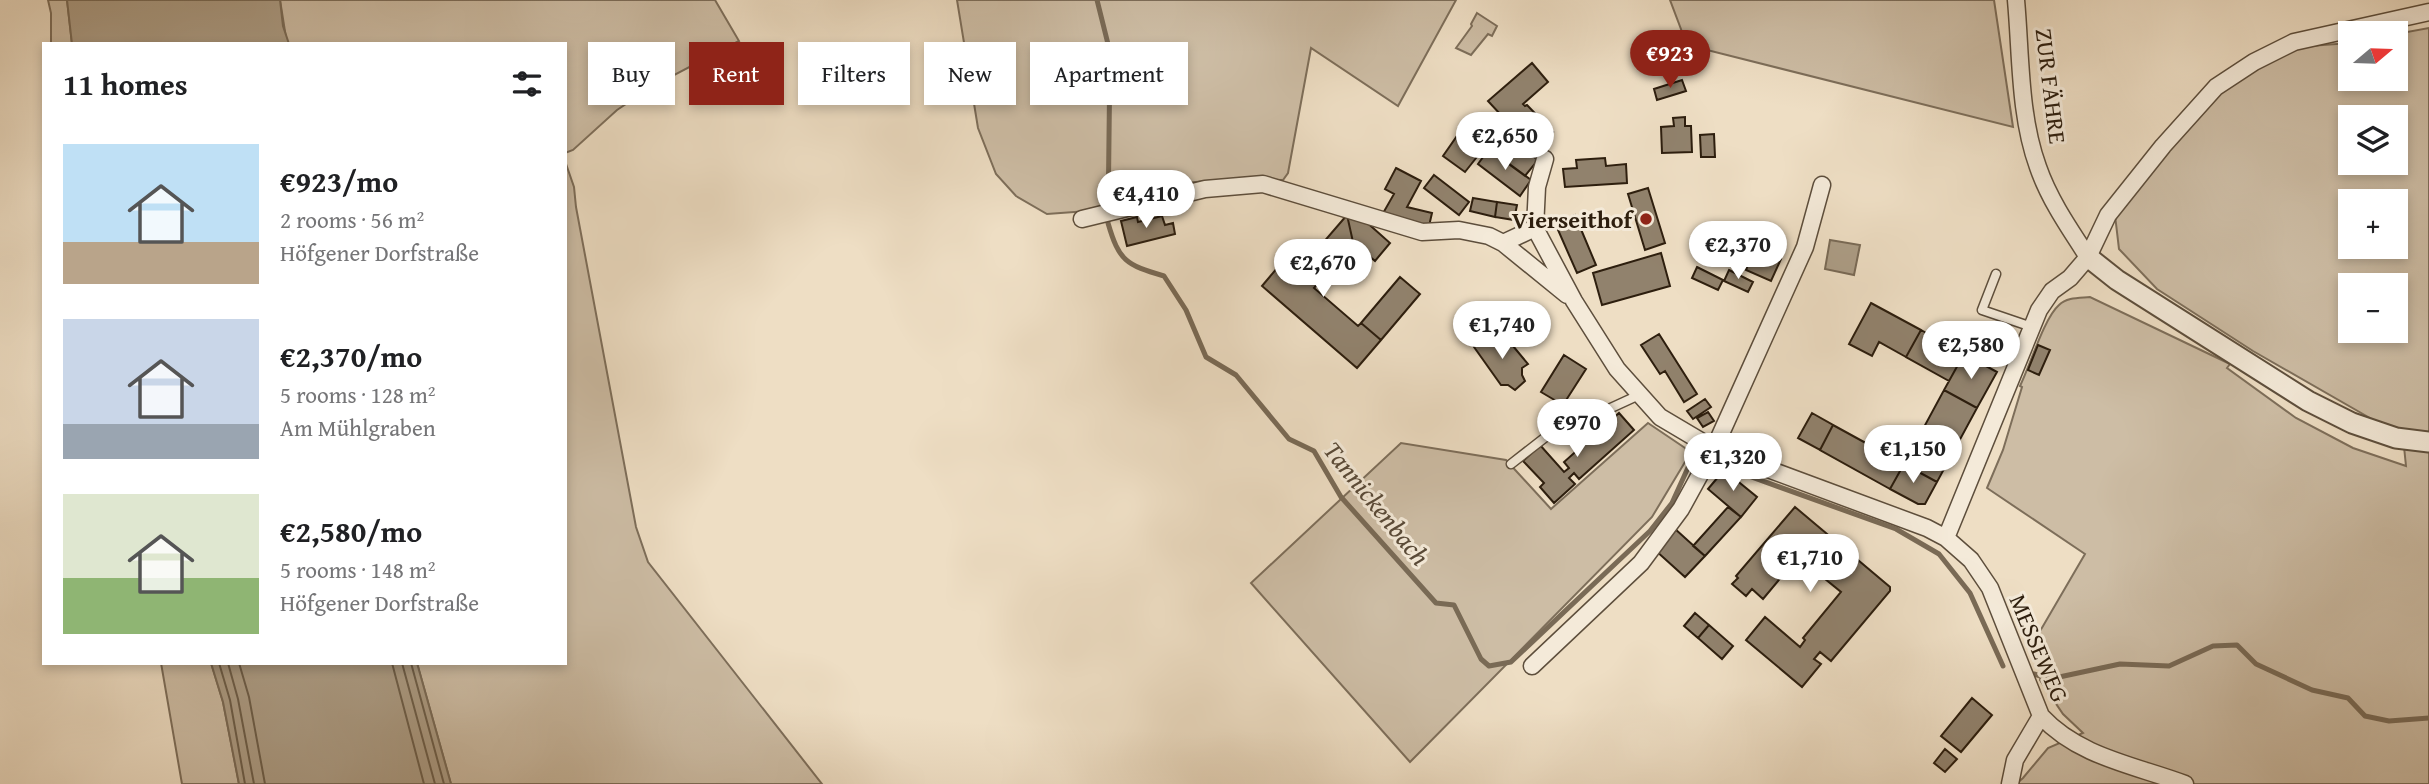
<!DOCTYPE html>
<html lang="en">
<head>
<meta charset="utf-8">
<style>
	body { margin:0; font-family:"Gentium Book Plus",serif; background:#f6f6f6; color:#202124; height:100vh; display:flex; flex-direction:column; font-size:26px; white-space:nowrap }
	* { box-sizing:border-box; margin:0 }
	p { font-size:23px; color:#757577 }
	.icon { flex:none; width:38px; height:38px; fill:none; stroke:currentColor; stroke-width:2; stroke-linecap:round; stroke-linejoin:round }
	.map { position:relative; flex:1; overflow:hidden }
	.drawer { position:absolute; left:42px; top:42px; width:525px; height:623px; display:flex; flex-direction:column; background:#fff; border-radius:0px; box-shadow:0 4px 10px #0003 }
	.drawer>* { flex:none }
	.banner { position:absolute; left:588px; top:42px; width:665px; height:63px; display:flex; gap:14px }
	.needle { width:46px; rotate:71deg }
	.buttons { position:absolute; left:2338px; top:21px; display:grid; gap:14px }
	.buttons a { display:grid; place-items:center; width:70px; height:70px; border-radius:0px; background:#fff; box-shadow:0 4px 10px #0003; font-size:35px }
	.price { position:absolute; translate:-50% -60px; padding:0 16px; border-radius:24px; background:#fff; color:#222; font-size:23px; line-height:46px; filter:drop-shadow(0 2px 4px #0008) }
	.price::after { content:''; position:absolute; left:50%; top:42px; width:21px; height:16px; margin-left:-10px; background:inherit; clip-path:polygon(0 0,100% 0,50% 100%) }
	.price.current { background:#8f2418; color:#fff }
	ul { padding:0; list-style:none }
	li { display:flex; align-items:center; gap:21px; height:175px; padding:0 21px }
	li span { display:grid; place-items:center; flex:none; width:196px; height:140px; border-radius:0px; color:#555 }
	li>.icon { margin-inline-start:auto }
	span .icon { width:84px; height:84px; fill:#fffc; stroke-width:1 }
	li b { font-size:30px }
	h2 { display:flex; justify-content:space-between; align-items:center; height:84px; padding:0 21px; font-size:30px }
	.pill { padding:0 24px; border-radius:0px; background:#fff; box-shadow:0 4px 10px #0003; font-size:24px; line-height:63px }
	.pill.current { background:#8f2418; color:#fff }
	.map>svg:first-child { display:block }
	.green { fill:#cdbda5; stroke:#7d6e5a; stroke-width:2; fill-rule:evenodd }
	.water { fill:#ac9d86; stroke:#796a56; stroke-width:2 }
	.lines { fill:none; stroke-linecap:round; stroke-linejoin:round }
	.shore { stroke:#6c5e4a; stroke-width:2 }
	.stream { stroke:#796a56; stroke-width:5 }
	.building { fill:#91826d; stroke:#2d1e0e; stroke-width:2 }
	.service-casing { stroke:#5d4e3c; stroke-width:11 }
	.minor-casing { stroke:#5d4e3c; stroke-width:19 }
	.tertiary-casing { stroke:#5d4e3c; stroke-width:23 }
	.service { stroke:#f4ead9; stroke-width:8 }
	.minor { stroke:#f4ead9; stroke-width:16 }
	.tertiary { stroke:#f4ead9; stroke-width:19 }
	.poi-dot { fill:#8f2418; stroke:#f4ead9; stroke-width:2.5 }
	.labels { text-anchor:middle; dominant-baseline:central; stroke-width:6; stroke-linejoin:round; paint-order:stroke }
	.street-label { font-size:24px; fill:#2d1e0e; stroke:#f4ead9 }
	.poi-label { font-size:24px; font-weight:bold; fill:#2d1e0e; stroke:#f4ead9; text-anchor:end }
	.water-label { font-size:26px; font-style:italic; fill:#594a38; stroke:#f4ead9 }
</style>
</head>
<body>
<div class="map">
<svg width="2429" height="784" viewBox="0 0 2429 784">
	<rect width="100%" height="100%" fill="#eedec4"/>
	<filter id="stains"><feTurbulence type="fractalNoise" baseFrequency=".00286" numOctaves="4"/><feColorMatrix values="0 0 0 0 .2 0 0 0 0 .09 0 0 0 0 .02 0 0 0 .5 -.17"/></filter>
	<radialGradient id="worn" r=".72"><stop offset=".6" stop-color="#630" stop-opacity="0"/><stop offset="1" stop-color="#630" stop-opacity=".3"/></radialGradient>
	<path class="green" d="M48 0H67L72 44H51V13Z
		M280 0H715L739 41 653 86 617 110 573 150 565 153V44H287Z
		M957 0H1456L1398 106 1311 48 1288 173 1283 180 1230 179 1184 183 1088 211 1047 214 1016 196 996 174 978 128Z
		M1670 0H1994L2013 127 1687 45Z
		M1477 13 1497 26 1492 36 1488 34 1471 55 1456 48 1472 26 1471 24Z
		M2429 28V784H2016L2023 778 2048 748 2083 733 2063 714 2040 680 2044 659 2036 638 2085 554 1987 488 2003 450 2022 387 2020 386C2030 366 2044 318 2059 305 2067 297 2079 298 2090 297L2230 364 2227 368 2296 418 2353 448 2406 466 2403 437 2253 351 2157 289 2119 249 2115 215 2220 86 2296 47 2350 43V79H2396V34ZM2350 117H2396V163H2350ZM2350 201H2396V247H2350ZM2350 285H2396V331H2350Z
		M565 161 574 187 576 207 636 527 648 562 822 784H451L417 663H565Z
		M1648 423 1691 452 1652 517 1410 762 1251 583 1401 443 1506 460 1551 509Z
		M161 663H211L223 702 239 784H182Z"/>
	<path class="water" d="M67 0H280L283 26 289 44H72Z
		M1830 240 1860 245 1854 275 1825 269Z
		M211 663H417L451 784H239L223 702Z"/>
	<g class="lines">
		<path class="shore" d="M219 663 230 700 245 784
			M228 663 238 699 254 784
			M239 663 249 697 265 784
			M392 663 424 784
			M402 663 435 784
			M411 663 444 784"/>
		<path class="stream" d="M1097 0 1110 52 1108 223C1119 261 1126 265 1164 276L1186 310 1206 357 1236 375 1289 439 1314 451 1341 497 1436 603 1454 605 1481 659 1489 666 1511 662 1650 531 1672 503 1691 461
			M1746 475 1896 529 1939 554 1970 593 2003 666
			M2034 674 2050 679 2120 664 2169 666 2213 646 2237 645 2256 664 2312 690 2348 698 2365 716 2389 721 2429 718"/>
	</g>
	<path class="building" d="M1532 63 1548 82 1523 104 1525 106 1527 105 1553 132 1538 146 1514 122 1506 130 1496 120 1502 116 1488 101Z
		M1682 80 1686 91 1657 100 1654 89Z
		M1685 117V126H1691L1692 152 1662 153 1661 127 1674 126 1673 118Z
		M1492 132 1504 141 1508 137 1538 160 1525 176 1495 154 1498 150 1485 141Z
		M1714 134 1715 157H1701L1700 135Z
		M1457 136 1480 153 1465 172 1443 156Z
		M1489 149 1531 180 1520 196 1478 164Z
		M1605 158 1606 166 1626 164 1627 183 1565 187 1563 169 1577 168 1576 160Z
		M1396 168 1421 181 1407 207 1432 213 1429 226 1382 215 1394 194 1385 189Z
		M1434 175 1469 202 1459 215 1424 188Z
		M1648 188 1665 243 1645 250 1628 194Z
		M1473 198 1497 202 1495 217 1470 211Z
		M1497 202 1517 205 1514 220 1495 217Z
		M1347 215 1353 242 1314 288 1358 326 1361 323 1381 340 1357 368 1262 286 1283 261 1297 273Z
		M1347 215 1364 220 1390 243 1375 261 1353 242Z
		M1575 215 1596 265 1577 273 1555 223Z
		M1162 216 1165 225 1173 223 1175 234 1127 246 1121 221 1137 217 1138 222Z
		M1755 247 1781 259 1771 281 1746 270Z
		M1661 253 1670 286 1602 305 1593 273Z
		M1697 267 1723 280 1718 290 1692 278Z
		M1729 270 1753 282 1748 292 1724 281Z
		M1400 277 1420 294 1381 340 1361 323Z
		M1871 303 1921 330 1906 357 1879 342 1872 356 1849 344Z
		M1921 330 1964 354 1949 381 1906 357Z
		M1493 332 1503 344 1508 340 1528 364 1522 368V375L1525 381 1515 390 1508 385H1501L1474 347Z
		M1659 334 1697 394 1684 402 1665 371 1660 374 1641 345Z
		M2038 345 2050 350 2039 375 2028 370Z
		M1964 354 1997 372 1977 408 1944 390Z
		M1564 355 1586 369 1563 405 1541 392Z
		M1944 390 1977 408 1937 482 1904 464Z
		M1705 399 1711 407 1693 419 1687 411Z
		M1708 412 1714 421 1703 427 1697 418Z
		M1619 413 1634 430 1579 479 1574 473 1569 478 1575 484 1554 503 1540 487 1544 483 1523 461 1540 445 1564 472 1569 468 1564 462Z
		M1812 413 1833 425 1820 450 1798 438Z
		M1833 425 1904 464 1890 489 1820 450Z
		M1904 464 1937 482 1925 504H1918L1890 489Z
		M1724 470 1757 497 1741 517 1708 489Z
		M1728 507 1741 517 1705 556 1693 546Z
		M1795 507 1890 587V591L1831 661 1820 652 1814 659 1821 664 1802 687 1746 640 1765 617 1800 647 1805 640 1803 638 1841 592 1798 557 1763 599 1752 589 1746 596 1732 584 1738 578 1736 576Z
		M1674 528 1705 556 1685 577 1655 550Z
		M1695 613 1709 625 1698 638 1684 626Z
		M1709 625 1733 646 1722 659 1698 638Z
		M1972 698 1992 715 1961 752 1941 736Z
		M1945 749 1957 759 1945 772 1934 763Z"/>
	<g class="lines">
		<defs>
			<path id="service" d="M1996 274 1982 310 2032 327
				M1575 441 1583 430 1587 419
				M1511 464 1570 418 1587 419 1639 395"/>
			<path id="minor" d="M2016 0C2021 55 2019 115 2038 167 2049 199 2069 228 2088 257
				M1545 159 1537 187 1535 228 1574 301 1617 369 1660 417 1714 449 1927 528 1946 538 1971 560 1990 588 2041 716C2079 757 2134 765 2185 784
				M1082 219 1205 189 1263 184 1422 232 1459 230 1489 236 1503 243 1567 295
				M1503 243 1535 228
				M1946 538 2039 310 2052 291 2070 278 2088 257 2108 215 2163 146 2216 87 2254 62 2294 42 2429 12
				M1532 666 1641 563 1681 509 1714 449 1805 247 1822 185
				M2010 784 2015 760 2041 716"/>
			<path id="tertiary" d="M2088 257 2117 280 2308 401 2352 423 2396 438 2429 442"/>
		</defs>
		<use href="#service" class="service-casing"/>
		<use href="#minor" class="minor-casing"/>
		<use href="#tertiary" class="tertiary-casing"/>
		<use href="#service" class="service"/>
		<use href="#minor" class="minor"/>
		<use href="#tertiary" class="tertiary"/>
	</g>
	<circle class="poi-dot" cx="1646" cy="219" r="7"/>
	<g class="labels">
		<g class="street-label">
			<text transform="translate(2051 86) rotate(83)">ZUR FÄHRE</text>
			<text transform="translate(2039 648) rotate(67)">MESSEWEG</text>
		</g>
		<g class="poi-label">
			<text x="1632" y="219">Vierseithof</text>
		</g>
		<g class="water-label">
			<text transform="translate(1377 503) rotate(51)">Tannickenbach</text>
		</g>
	</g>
	<rect width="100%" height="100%" filter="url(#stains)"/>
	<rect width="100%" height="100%" fill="url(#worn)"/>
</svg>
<div class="buttons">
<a><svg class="needle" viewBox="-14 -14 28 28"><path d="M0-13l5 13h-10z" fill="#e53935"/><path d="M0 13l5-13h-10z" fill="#757577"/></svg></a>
<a><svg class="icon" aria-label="layers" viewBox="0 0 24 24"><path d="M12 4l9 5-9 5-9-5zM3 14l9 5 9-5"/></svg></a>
<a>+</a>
<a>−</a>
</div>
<b class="price current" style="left:1670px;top:90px">€923</b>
<b class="price" style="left:1505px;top:172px">€2,650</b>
<b class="price" style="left:1146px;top:230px">€4,410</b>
<b class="price" style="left:1738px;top:281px">€2,370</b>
<b class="price" style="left:1323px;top:299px">€2,670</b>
<b class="price" style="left:1502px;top:361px">€1,740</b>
<b class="price" style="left:1971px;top:381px">€2,580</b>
<b class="price" style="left:1577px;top:459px">€970</b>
<b class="price" style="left:1913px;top:485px">€1,150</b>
<b class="price" style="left:1733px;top:493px">€1,320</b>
<b class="price" style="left:1810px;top:594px">€1,710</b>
<div class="banner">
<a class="pill">Buy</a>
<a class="pill current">Rent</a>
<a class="pill">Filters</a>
<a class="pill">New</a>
<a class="pill">Apartment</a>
</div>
<section class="drawer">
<h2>11 homes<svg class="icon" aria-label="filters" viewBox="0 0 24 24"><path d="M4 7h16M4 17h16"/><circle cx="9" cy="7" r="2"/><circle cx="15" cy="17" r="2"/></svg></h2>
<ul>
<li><span style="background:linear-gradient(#bfe0f5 70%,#b9a48a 0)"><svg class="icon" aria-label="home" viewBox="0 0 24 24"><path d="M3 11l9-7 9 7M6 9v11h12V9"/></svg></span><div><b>€923/mo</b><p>2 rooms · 56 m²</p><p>Höfgener Dorfstraße</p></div></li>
<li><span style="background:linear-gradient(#c9d6e8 75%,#9aa5b1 0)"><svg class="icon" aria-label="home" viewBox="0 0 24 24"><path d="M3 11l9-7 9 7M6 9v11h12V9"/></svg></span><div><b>€2,370/mo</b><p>5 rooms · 128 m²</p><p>Am Mühlgraben</p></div></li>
<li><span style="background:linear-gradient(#dfe7d0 60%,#8fb573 0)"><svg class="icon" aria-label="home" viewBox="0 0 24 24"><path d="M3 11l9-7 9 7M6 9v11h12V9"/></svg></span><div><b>€2,580/mo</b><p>5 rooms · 148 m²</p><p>Höfgener Dorfstraße</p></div></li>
</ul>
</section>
</div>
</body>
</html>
